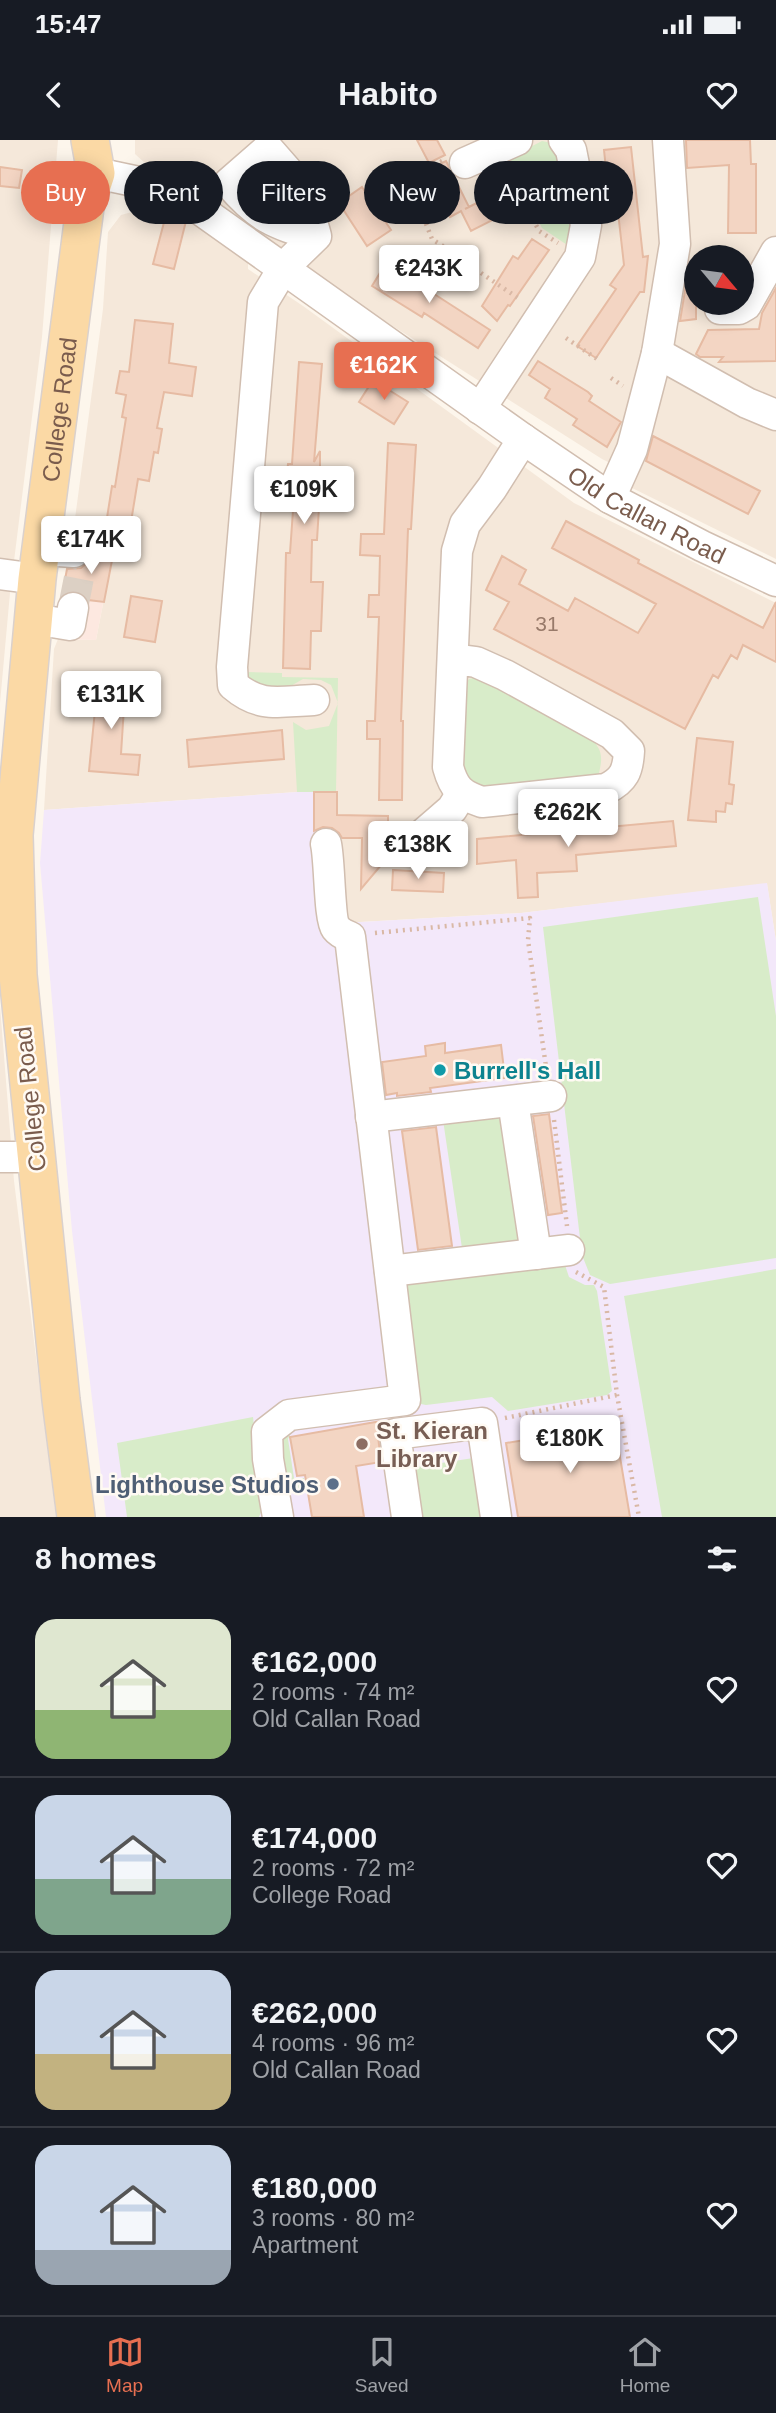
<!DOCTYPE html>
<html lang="en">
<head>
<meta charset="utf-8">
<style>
	body { margin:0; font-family:Helvetica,sans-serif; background:#242831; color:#f1f3f6; height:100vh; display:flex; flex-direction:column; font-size:26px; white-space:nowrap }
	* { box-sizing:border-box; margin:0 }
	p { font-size:23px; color:#9ea1a6 }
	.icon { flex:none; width:38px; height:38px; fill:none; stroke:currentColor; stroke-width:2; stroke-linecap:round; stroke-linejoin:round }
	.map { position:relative; height:1377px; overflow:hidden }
	.sheet { display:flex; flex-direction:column; background:#171b24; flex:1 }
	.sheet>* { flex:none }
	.banner { position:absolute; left:21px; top:21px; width:735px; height:63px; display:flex; gap:14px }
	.needle { width:46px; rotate:119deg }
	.fabs { position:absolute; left:684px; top:105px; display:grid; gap:14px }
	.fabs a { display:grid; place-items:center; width:70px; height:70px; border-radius:50%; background:#171b24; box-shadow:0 4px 18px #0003; font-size:35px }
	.price { position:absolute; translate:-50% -60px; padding:0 16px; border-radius:7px; background:#fff; color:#222; font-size:23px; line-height:46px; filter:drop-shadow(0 2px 4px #0008) }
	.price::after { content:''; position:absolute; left:50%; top:42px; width:21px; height:16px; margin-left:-10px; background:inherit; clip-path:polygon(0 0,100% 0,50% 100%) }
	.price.selected { background:#e76f51; color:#fff }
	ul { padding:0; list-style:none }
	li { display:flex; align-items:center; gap:21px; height:175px; padding:0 35px }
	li+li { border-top:2px solid #363941 }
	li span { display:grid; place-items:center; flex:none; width:196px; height:140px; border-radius:21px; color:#555 }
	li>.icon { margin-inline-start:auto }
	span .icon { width:84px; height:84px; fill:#fffc; stroke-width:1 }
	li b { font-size:30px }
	h2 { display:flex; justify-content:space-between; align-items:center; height:84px; padding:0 35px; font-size:30px }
	.chip { padding:0 24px; border-radius:32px; background:#171b24; box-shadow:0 4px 18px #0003; font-size:24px; line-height:63px }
	.chip.selected { background:#e76f51; color:#fff }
	.status { display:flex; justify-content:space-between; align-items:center; height:49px; padding:0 35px; background:#171b24; direction:ltr }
	.status svg { height:19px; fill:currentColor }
	header { display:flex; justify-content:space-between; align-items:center; height:91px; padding:0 35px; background:#171b24; font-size:32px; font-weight:800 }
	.tabs { display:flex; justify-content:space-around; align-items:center; height:98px; border-top:2px solid #363941; background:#171b24; font-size:19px; color:#9ea1a6 }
	.tabs a { display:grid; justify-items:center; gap:4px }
	.tabs .selected { color:#e76f51 }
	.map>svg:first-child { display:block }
	.residential { fill:#f5e8da; fill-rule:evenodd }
	.commercial { fill:#fde8e0 }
	.education { fill:#f3e8fa }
	.green { fill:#d8ecc9 }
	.building { fill:#f3d5c3; stroke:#e6bba3; stroke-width:2 }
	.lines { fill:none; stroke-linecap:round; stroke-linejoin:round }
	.minor-tunnel { stroke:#dcd0c4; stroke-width:30; stroke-dasharray:30 15; stroke-linecap:butt }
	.minor-casing { stroke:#d1beb0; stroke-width:33 }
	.major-casing { stroke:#dad1cd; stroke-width:40 }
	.path { stroke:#d9b8a5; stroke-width:4.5; stroke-dasharray:2 5; stroke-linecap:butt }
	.minor { stroke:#fff; stroke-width:30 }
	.major { stroke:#fbd9a5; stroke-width:37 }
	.culture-dot { fill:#0f9aa8; stroke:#fffaf3; stroke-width:2.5 }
	.education-dot { fill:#8d6e63; stroke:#fffaf3; stroke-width:2.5 }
	.service-dot { fill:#5c6f8a; stroke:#fffaf3; stroke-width:2.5 }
	.labels { text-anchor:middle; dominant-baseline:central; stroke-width:5; stroke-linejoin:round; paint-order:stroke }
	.number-label { font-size:21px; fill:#987a6a }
	.street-label { font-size:24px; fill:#7a5c4d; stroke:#fffaf3 }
	.culture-label { font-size:24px; font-weight:bold; fill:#0d838f; stroke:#fffaf3; text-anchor:start }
	.education-label { font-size:24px; font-weight:bold; fill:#785e54; stroke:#fffaf3; text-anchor:start }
	.service-label { font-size:24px; font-weight:bold; fill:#4e5e75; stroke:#fffaf3; text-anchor:end }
</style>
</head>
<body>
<div class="status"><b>15:47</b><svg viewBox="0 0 49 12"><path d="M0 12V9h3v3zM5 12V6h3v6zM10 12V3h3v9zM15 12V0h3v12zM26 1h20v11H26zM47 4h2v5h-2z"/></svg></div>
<header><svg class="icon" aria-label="back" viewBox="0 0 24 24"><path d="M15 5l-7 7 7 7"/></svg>Habito<svg class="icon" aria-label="heart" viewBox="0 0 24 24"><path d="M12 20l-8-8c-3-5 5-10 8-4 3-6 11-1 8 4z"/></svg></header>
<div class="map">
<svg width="776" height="1377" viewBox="0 0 776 1377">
	<rect width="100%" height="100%" fill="#fdf6ec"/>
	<path class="residential" d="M0 0H58L42 197 10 453 0 563Z
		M135 0H776V419L624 344 630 333 602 319 336 150 194 48 160 33 146 24 135 14ZM696 117H742V163H696Z
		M150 67 187 77 209 91 248 123V129L303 166 574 363 776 463V801L767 744 521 773 342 783 337 652H297L44 670 54 509 58 499 96 500 114 407 72 401 103 169 108 92 121 75Z
		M0 866 14 1041 56 1377H0Z"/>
	<path class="commercial" d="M72 401 114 407 96 500 58 499Z"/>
	<path class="education" d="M297 652H337L343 783 521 773 767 743 776 801V1377H106L72 1091 40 723 44 670Z"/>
	<path class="green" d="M542 1 556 4 576 111 542 88 513 32 505 29 501 22Z
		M245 532 282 533V537L338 538 336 652H297L293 582 306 590 329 586 338 563 331 545 321 540 303 539 289 547H257L247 544Z
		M480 536 586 593C602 609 604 614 598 637L484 653 458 638 462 550 469 539Z
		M758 757 776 876V1118L610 1144 590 1135 582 1115 543 787Z
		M506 971 530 1103 463 1115 443 980Z
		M563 1119 569 1137 585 1145H594L597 1151 612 1251 607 1255 508 1271 492 1257 426 1265 416 1263 400 1145Z
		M776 1129V1377H662L624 1156Z
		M253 1277 263 1367 259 1377H127L117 1303Z
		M321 1280 323 1286 292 1291 288 1299 294 1338H304L305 1348 289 1351 283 1348 274 1303 283 1290Z
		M480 1317 489 1377H422L415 1327Z"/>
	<path class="building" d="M417 0H437L445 15 429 23Z
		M686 0H750L751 24H756V93H728L729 25 687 28Z
		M631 7 643 117 648 116 644 152H640L596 218 577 206 616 149 610 145 624 125 613 28 606 29 604 10Z
		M446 21 469 67 465 69 508 47 518 67 471 91 461 71 450 77 427 30Z
		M0 27 22 30 19 48 0 46Z
		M266 34 287 58 289 64 287 68 269 58 256 46Z
		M362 47 391 90 367 106 339 63Z
		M167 71 186 81 174 129 153 124Z
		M532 99 549 110 510 166 508 165 497 181 482 166 513 116 518 119Z
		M696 116V179L680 181 689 126Z
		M386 123 490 190 478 208 424 173 422 177 372 146Z
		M776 148V221L719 222 723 217H700L696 214 708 190 759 189 762 173Z
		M135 180 173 184 169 223 196 227 192 256 164 252 157 288 162 289 158 313 154 312 149 341 138 339 130 388 106 384 112 346 115 347 126 278 122 277 126 255 116 253 120 231 129 232Z
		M538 221 588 252 592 256 589 261 621 282 607 307 573 285 577 279 545 258 550 249 529 235Z
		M299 222 322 224 314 322 320 311V351L317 400H312L311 442H323L321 491H311L310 529 283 528 286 413H290L295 342 286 341 288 324H292Z
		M373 240 408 262 394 284 359 262Z
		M653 296 760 351 748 374 646 321Z
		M388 303 416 305 411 389H408L401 581H403L402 660H379L380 599H367V581H375L379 477H368L369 455H379L380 416 360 415 361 394H384Z
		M566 381 639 420 638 423 763 488 776 462V522L743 505 737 519 731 515 718 538 713 535 685 589 494 489 509 462 486 450 502 416 526 430 519 444 568 471 575 458 638 493 656 464 552 408Z
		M90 405 114 410 104 462 88 460 84 454 75 451 62 455 67 429 81 428 88 422 91 414Z
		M131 456 162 461 155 502 124 497Z
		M105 535 126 536 121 614 140 615 138 635 89 631 97 550H104Z
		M282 590 284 619 189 627 187 600Z
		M697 598 733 602 729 644 734 645 732 664 726 663 725 672 716 671V682L688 680Z
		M314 652H337V675L388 676V717L361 749 362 698H342L339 693 332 688 323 687 314 691Z
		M673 681 676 706 576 715 577 731 537 733 538 757 518 758 516 720 477 724V699Z
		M393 730 444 733 443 752 392 750Z
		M445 903V913L501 905 505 938 430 948 431 952 397 956V953L386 955 382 922 426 916 425 906Z
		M549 974 562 1073 548 1075 533 976Z
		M436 987 452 1106 418 1110 402 991Z
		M381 1281 378 1296 381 1322 356 1326 364 1377H312L305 1335 297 1336 290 1297Z
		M614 1281 630 1377H518L506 1303 581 1291V1287Z"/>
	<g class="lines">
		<path class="minor-tunnel" d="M73 468 83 417 74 412"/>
		<defs>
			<g id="minor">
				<path d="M465 23 517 0"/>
				<path id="s1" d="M96 33 148 44 191 63 523 299 610 358 702 406 776 441"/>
				<path d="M720 169H739L746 165 776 112"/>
				<path d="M657 213 747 263 776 275"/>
				<path d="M480 269 580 117 586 85 571 10 564 0"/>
				<path d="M610 358 632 309 657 213 675 104 668 0"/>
				<path d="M41 410 74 412"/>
				<path d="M0 434 37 439"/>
				<path d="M34 479 70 485 73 468"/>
				<path d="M453 519 476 522 505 535 612 594 629 611C628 631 624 640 606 649L482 662C461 655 454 649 448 627L457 411 465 384 492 348 523 299"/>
				<path d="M314 560C280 561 261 569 233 545L232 527 263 162 284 127 316 96 303 49 268 9 229 43C259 78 273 83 316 96"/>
				<path d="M422 695 452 669 462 653"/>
				<path d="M513 961 536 1114"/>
				<path d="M371 977 551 956"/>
				<path d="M0 1017H36"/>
				<path d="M390 1131 569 1110"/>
				<path d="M278 1377 268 1319 267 1292 289 1275 405 1260 350 797C345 795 339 792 336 788 329 779 330 722 326 704"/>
				<path d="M407 1377 395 1294 482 1283 496 1377"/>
			</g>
			<g id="major">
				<path id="s2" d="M76 1377 61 1260 18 835 14 695 37 439 85 67 96 33 90 0"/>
			</g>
		</defs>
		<use href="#minor" class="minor-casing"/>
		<use href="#major" class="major-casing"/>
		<path class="path" d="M442 21 404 41 419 66 432 99 458 116
			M505 32 510 34 539 91 558 103
			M481 133 521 160
			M566 198 600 221
			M611 238 623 246
			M375 793 530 778 528 800 547 934
			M554 980 567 1086
			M576 1132 604 1147 617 1255 639 1377
			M505 1278 617 1255"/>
		<use href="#minor" class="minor"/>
		<use href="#major" class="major"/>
	</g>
	<circle class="culture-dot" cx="440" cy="930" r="7"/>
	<circle class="education-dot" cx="362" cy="1304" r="7"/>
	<circle class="service-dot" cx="333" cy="1344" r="7"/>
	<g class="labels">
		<g class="number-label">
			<text x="547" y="483">31</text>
		</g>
		<g class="street-label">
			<text stroke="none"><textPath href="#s2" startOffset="1113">College Road</textPath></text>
			<text stroke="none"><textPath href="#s1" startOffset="653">Old Callan Road</textPath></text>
			<text transform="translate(30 959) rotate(-96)">College Road</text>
		</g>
		<g class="culture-label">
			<text x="454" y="930">Burrell's Hall</text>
		</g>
		<g class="education-label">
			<text x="376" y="1290">St. Kieran<tspan x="376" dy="28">Library</tspan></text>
		</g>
		<g class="service-label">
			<text x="319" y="1344">Lighthouse Studios</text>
		</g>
	</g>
</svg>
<div class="fabs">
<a><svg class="needle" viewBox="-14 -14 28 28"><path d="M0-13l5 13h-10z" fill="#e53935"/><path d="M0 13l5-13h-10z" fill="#9ea1a6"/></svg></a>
</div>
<b class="price" style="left:429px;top:165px">€243K</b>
<b class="price selected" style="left:384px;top:262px">€162K</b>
<b class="price" style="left:304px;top:386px">€109K</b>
<b class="price" style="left:91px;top:436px">€174K</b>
<b class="price" style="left:111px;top:591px">€131K</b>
<b class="price" style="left:568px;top:709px">€262K</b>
<b class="price" style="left:418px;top:741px">€138K</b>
<b class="price" style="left:570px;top:1335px">€180K</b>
<div class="banner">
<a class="chip selected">Buy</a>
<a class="chip">Rent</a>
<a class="chip">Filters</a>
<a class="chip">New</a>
<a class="chip">Apartment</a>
</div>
</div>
<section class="sheet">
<h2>8 homes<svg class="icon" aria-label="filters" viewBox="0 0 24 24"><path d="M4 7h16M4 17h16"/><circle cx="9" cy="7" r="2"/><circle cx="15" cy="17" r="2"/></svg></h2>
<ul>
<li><span style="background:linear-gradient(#dfe7d0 65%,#8fb573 0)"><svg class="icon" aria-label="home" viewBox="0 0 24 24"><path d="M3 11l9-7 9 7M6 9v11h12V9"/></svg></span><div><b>€162,000</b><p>2 rooms · 74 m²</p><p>Old Callan Road</p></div><svg class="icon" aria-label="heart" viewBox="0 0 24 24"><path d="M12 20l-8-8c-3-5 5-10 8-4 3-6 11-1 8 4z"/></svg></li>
<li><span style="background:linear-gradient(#c9d6e8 60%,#7fa58c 0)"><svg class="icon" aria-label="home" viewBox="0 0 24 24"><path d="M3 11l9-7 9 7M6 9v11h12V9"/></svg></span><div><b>€174,000</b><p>2 rooms · 72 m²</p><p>College Road</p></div><svg class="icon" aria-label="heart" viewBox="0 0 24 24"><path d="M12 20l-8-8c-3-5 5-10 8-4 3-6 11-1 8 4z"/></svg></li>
<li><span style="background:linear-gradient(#c9d6e8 60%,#c2b280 0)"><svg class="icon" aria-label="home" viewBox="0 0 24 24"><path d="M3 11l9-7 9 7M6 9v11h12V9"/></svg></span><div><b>€262,000</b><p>4 rooms · 96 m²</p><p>Old Callan Road</p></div><svg class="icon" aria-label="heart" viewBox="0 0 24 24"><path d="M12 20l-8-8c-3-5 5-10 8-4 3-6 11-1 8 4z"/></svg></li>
<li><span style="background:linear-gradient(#c9d6e8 75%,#9aa5b1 0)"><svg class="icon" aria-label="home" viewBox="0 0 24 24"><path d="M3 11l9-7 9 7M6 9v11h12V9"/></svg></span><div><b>€180,000</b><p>3 rooms · 80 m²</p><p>Apartment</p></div><svg class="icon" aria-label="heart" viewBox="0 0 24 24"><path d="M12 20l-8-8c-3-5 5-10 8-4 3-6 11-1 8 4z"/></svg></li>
</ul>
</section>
<nav class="tabs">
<a class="selected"><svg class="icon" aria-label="map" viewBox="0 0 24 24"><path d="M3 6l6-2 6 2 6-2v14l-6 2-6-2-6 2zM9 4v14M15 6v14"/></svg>Map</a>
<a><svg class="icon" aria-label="saved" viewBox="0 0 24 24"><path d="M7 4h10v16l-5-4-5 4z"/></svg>Saved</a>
<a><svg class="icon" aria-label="home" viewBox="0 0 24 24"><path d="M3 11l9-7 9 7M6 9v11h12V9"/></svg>Home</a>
</nav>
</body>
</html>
